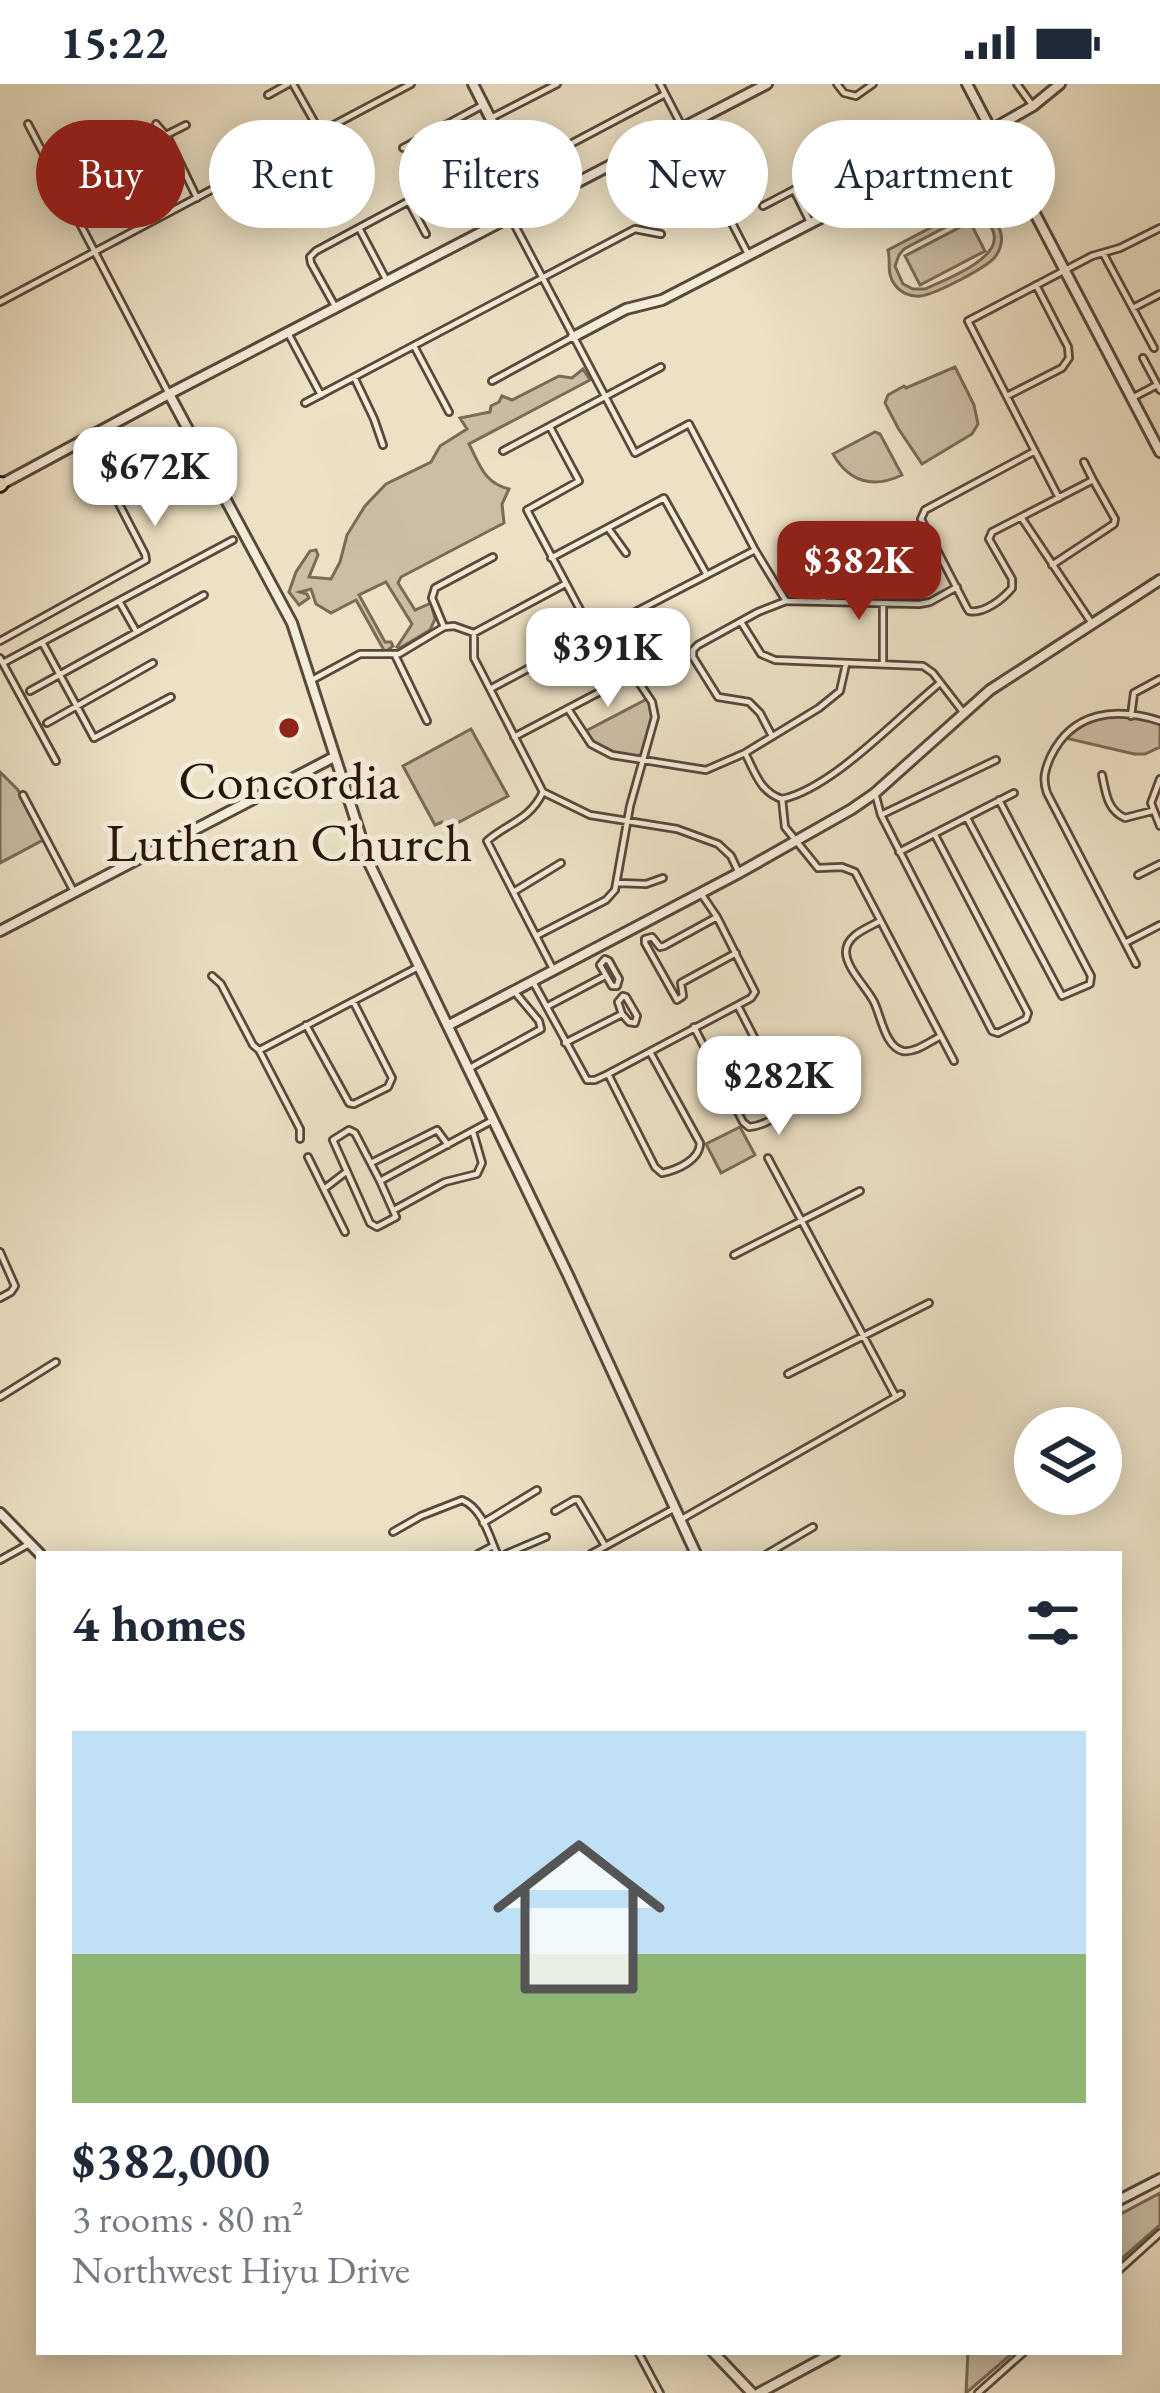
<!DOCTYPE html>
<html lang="en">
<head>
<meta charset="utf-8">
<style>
	body { margin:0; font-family:"EB Garamond",serif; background:#f2f2f3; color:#1f2937; height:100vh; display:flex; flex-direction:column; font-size:45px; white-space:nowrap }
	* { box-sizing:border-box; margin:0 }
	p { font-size:39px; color:#747a83 }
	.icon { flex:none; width:66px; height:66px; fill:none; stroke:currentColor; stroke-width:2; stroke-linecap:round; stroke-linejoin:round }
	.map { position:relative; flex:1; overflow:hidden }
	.drawer { position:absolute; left:36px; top:1467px; width:1086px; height:804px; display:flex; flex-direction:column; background:#fff; border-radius:0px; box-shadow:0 6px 30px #0003 }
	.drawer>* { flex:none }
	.guide { position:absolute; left:36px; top:36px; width:1089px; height:108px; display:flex; gap:24px }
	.fabs { position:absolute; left:1014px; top:1323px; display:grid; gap:24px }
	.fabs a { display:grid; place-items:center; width:108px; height:108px; border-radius:50%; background:#fff; box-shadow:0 6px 30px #0003; font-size:60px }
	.price { position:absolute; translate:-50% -102px; padding:0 27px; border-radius:24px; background:#fff; color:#222; font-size:39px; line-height:78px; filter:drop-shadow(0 3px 6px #0008) }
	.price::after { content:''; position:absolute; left:50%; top:72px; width:36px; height:27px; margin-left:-18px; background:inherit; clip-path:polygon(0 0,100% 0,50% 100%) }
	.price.active { background:#8f2418; color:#fff }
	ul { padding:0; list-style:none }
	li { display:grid; align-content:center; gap:24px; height:636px; padding:0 36px }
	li+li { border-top:3px solid #e0e1e3 }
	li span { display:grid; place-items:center; height:372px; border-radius:0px; color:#555 }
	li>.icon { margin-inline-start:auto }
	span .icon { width:216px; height:216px; fill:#fffc; stroke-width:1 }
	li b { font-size:51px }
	h2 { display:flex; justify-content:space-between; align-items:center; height:144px; padding:0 36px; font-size:51px }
	.tag { padding:0 42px; border-radius:54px; background:#fff; box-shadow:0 6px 30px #0003; font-size:42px; line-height:108px }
	.tag.active { background:#8f2418; color:#fff }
	.status { display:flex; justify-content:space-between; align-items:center; height:84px; padding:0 60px; background:#fff; direction:ltr }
	.status svg { height:33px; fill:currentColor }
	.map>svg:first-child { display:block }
	.green { fill:#cbbea5; stroke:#7a6a58; stroke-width:3; fill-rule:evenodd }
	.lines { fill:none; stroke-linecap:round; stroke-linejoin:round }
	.minor-casing { stroke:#5a483a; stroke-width:10 }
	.tertiary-casing { stroke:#5a483a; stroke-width:14 }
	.primary-casing { stroke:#29150b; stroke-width:18 }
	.minor { stroke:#f3ecd9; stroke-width:4.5 }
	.tertiary { stroke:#f3ecd9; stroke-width:8 }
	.primary { stroke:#ece1c5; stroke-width:12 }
	.poi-dot { fill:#8f2418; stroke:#f3ecd9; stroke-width:4.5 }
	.labels { text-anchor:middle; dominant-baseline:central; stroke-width:10; stroke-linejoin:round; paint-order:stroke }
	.poi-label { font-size:54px; fill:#29150b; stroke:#f3ecd9 }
</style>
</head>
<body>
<div class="status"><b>15:22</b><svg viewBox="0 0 49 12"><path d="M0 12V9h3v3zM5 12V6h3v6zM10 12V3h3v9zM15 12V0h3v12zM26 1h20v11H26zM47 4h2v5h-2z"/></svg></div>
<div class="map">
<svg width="1160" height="2309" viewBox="0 0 1160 2309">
	<rect width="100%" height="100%" fill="#ece1c5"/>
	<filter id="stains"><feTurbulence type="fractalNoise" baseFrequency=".00167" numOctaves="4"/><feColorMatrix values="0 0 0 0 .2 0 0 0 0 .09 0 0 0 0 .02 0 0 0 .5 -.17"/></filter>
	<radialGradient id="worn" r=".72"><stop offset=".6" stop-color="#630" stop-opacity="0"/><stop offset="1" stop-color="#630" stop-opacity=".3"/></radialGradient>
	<path class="green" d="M974 121C982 129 995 133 1000 146 1003 155 1001 165 995 173 986 184 934 211 920 212 911 213 901 209 895 201 886 190 891 177 888 166ZM972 132C983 135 992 139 994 151 999 176 944 196 925 205H913L903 200 895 182 899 171 904 165 961 135Z
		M970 138 985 167 920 201 905 172Z
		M955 283 974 321 978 340 972 350 922 380 898 344 885 319 888 311 904 302 906 304Z
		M583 285 590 296 469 360C480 381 484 399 509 405L502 420 504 439 401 493 398 499 415 526 431 519 435 535 430 546 400 564 397 563 412 540 386 498 359 511 385 558H391L393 562 385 568 356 516 331 529 316 520 311 505 300 508 307 510 309 514 299 521 289 508 296 488 310 467 316 466 318 471 309 493 331 495 340 478 347 451 365 422 386 400 431 378 440 362 467 345 460 334 490 328 491 322 499 318 502 312 512 316 559 292 572 294Z
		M875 348 880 350 902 391C873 405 849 398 833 370Z
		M649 614 655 633 642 675C618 672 598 669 582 649Z
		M1098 632H1131L1160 637V663L1145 670H1134L1061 653 1077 638Z
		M471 645 508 712 446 745 442 738 435 741 403 682Z
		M0 688 18 706 43 756 0 779Z
		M740 1043 755 1071 721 1089 706 1060Z
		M1160 2109V2141L1119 2177V2131Z
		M968 2268H1014L966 2309Z"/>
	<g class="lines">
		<defs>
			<path id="minor" d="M293 0 320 48
				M660 0 748 170
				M837 0 844 9 856 12 873 0
				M1017 0 1033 22
				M268 11 288 0
				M491 34 557 0
				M28 40 169 310
				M156 40 168 54 197 114
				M166 51 186 41
				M403 64 483 21
				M455 94 472 126
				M794 106 810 138
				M409 118 426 150
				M763 122 828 88
				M511 134 635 369 689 340 755 466 786 517
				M359 144 387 197
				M1103 169 1154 264
				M0 218 411 0
				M336 224 311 179 310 173 316 167 478 80C495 76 512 86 529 82L665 10
				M1133 224 1160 210
				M288 249 321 311
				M414 262 449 328
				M1143 274 1160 306
				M354 293 374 335 383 361
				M492 297 571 254
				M1007 312 1062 284 1069 274 1068 263 1036 201
				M1132 314 1157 301
				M305 319 635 145 661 150
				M550 343 579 397 527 426 593 550 755 466
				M503 367 661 283
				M1035 367 925 426 921 435 967 524 969 527C984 530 1003 515 1012 504V495L989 455 992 448 1093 396 1115 435 1114 440 1052 481
				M1084 378 1093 396
				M1059 414 968 237 1092 172 1120 164 1160 144
				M1021 433 1091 538
				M608 444 626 469
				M551 474 664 414 707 491
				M119 517 136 547
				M823 517C825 482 822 450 868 453
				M741 538 761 570 775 576 923 582 933 589 963 628
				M444 543 432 514 435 504 493 473
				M474 549V574L543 708 590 731 677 745 718 760 731 772 739 789
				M0 557 146 476 145 470 119 420 117 403 91 352
				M42 558 94 654 171 613
				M395 571 427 637
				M0 574 56 677
				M3 579 233 456
				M883 580V520
				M312 596 360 570H399L444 543 454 542 474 549 565 500
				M490 605 546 575
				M30 607 204 511
				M568 625 591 660 612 671 706 686 745 669 819 624 840 607 846 580
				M1131 632 1134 609 1160 595
				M47 639 153 579
				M772 652 760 629 749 618 718 613 693 573V566L698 561 758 528 786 517 919 520 930 518 957 503
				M514 653 630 592 638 597 652 618 655 633 630 722 615 806 606 816 536 852
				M745 669C755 688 760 708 782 715L785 743 818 784 842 783 855 788 954 977
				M1102 691C1106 709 1107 726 1125 734L1152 727
				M1160 695 1151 719 1160 742
				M543 708C529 737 509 738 487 757L553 885
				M875 709 881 731 992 947 998 949 1026 935 1028 929 935 751
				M23 711 74 808
				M782 715C833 704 898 633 940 599
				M881 731 996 676
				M967 734 1062 912 1090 900 1091 892 999 716
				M899 768 1014 709
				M1138 791 1160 780
				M618 799 646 800 663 794
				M515 807 561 779
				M717 833 664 862 660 863 652 853 645 855V859L677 916 683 912 681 899 736 869
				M880 837C868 844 846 851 846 868 846 884 867 904 874 918 881 932 885 963 903 967 915 969 929 958 939 953
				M1125 859 1160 841
				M605 875 609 877 619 895 617 902H612L600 881Z
				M1136 880 1047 709C1042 695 1045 685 1051 672 1073 627 1116 623 1160 637
				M212 892 221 900 253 961 259 966 300 1045V1055
				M532 896 587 996H595L608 990 738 921 751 914 755 908 717 833 700 808
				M623 912 626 913 637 932 635 939 629 938 622 930 618 918Z
				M548 922 605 892
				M306 941 349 1019 354 1020 388 1003 392 994 353 917
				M694 943 743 1038 749 1043C762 1042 783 1032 788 1019L739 924
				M565 959 622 930
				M260 966 420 882
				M470 984 541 945 539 937 513 906
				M608 990 655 1083 662 1089C677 1086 700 1076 700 1059L650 968
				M308 1073 345 1148
				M768 1074 896 1313
				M371 1079 437 1046 448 1061
				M380 1097 355 1049 349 1046 333 1056 370 1139 377 1143 396 1133 380 1097 493 1036
				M324 1105 346 1088
				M394 1126 445 1098 477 1090 482 1079 473 1048
				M0 1168 15 1202 11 1208 0 1214
				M734 1171 860 1107
				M788 1290 929 1219
				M0 1313 56 1278
				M555 1427 574 1416H578L604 1460
				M680 1436 901 1310
				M483 1439 537 1406
				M393 1448 421 1432 462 1416C482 1424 489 1451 497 1470
				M478 1470 493 1462
				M506 1470 546 1453
				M591 1470 675 1424
				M767 1470 813 1443
				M0 1476 29 1460
				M1119 2186 1160 2149
				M638 2268 660 2309
				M978 2309 1024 2268"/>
			<path id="tertiary" d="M473 0 508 69 509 81 499 109 511 134
				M967 0 1160 368
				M573 253 626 225 662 216 991 46 1033 22 1060 0
				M169 310 292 539 370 781 568 1191 696 1470
				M0 401 169 310 767 0
				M0 847 334 673
				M449 941 739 789 852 725 875 709 990 606 1160 496
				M0 1429 40 1470
				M1119 2116 1160 2095
				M713 2268 752 2309
				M759 2309 835 2268"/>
			<path id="primary" d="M0 401 1 400"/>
		</defs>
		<use href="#minor" class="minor-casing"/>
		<use href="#tertiary" class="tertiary-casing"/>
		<use href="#primary" class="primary-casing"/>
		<use href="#minor" class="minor"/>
		<use href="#tertiary" class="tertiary"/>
		<use href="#primary" class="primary"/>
	</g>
	<circle class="poi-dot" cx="289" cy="644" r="12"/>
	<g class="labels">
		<g class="poi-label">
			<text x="289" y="696">Concordia<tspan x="289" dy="62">Lutheran Church</tspan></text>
		</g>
	</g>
	<rect width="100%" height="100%" filter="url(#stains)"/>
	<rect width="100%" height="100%" fill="url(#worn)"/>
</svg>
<div class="fabs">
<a><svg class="icon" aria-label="layers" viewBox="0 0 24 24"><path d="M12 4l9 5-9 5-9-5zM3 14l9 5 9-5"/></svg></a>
</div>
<b class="price" style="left:155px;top:445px">$672K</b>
<b class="price active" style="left:859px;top:539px">$382K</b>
<b class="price" style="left:608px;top:626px">$391K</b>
<b class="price" style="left:779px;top:1054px">$282K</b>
<div class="guide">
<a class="tag active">Buy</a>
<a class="tag">Rent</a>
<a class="tag">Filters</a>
<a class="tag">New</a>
<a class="tag">Apartment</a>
</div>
<section class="drawer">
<h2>4 homes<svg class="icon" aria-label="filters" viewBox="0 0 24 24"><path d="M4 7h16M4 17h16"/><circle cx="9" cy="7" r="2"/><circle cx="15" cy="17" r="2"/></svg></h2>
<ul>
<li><span style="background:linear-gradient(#bfe0f5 60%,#8fb573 0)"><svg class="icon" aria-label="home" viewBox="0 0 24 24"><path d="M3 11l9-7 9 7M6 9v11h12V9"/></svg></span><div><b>$382,000</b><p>3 rooms · 80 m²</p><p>Northwest Hiyu Drive</p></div></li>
</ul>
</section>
</div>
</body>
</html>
